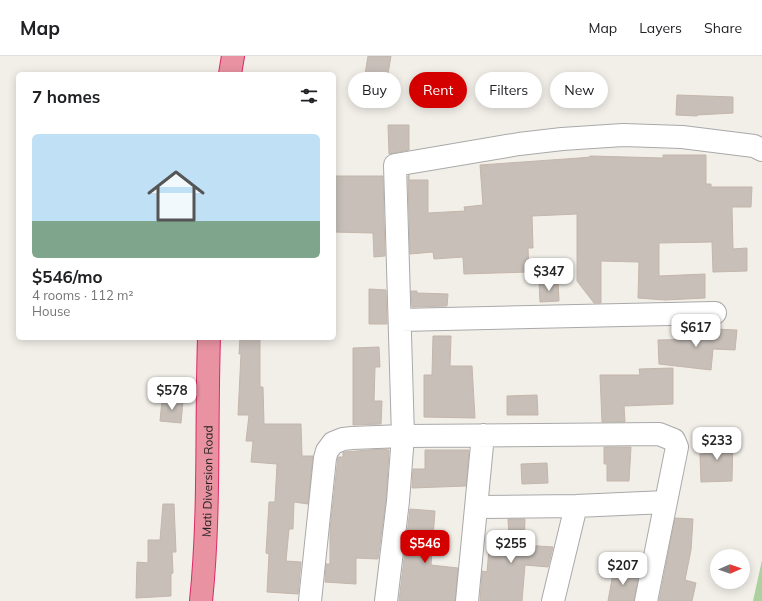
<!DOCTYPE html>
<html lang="en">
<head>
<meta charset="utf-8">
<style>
	body { margin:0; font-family:Mulish,sans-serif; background:#f2f2f2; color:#202124; height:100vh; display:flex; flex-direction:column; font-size:15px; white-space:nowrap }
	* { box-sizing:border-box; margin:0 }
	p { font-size:13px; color:#757577 }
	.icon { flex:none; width:22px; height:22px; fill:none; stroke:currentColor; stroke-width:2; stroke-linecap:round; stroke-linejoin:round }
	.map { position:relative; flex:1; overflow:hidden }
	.side { position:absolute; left:16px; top:16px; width:320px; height:268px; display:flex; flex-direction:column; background:#fff; border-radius:6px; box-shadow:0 2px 10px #0003 }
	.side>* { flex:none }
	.hud { position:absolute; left:348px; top:16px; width:354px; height:36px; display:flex; gap:8px }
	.needle { width:26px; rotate:88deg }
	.fabs { position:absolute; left:710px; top:493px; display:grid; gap:8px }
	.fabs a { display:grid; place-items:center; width:40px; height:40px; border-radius:50%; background:#fff; box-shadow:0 2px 10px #0003; font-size:20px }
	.price { position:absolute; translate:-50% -34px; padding:0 9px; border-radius:8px; background:#fff; color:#222; font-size:13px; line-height:26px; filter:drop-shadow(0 1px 2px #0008) }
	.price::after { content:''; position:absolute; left:50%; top:24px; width:12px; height:9px; margin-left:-6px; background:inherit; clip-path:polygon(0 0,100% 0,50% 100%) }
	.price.selected { background:#d40000; color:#fff }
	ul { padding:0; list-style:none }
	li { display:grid; align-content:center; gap:8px; height:212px; padding:0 16px }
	li span { display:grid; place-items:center; height:124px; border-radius:6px; color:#555 }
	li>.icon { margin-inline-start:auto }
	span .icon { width:72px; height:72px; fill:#fffc; stroke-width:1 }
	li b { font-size:17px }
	h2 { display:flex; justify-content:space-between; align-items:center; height:48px; padding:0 16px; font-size:17px }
	.pill { padding:0 14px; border-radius:18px; background:#fff; box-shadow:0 2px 10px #0003; font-size:14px; line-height:36px }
	.pill.selected { background:#d40000; color:#fff }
	header { display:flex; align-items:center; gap:24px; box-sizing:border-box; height:56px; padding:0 20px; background:#fff; border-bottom:1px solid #e0e0e0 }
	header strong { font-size:19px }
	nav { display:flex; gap:22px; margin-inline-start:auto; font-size:14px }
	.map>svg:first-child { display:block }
	.forest { fill:#add19e }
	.building { fill:#c7bfb8; stroke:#c4b6ab }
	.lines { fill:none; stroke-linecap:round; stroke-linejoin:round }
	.street-casing { stroke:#a9a9a9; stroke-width:24 }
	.highway-casing { stroke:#dc2a67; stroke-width:24 }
	.street { stroke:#fff; stroke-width:22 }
	.highway { stroke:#e892a2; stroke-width:22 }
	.labels { text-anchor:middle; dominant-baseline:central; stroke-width:3; stroke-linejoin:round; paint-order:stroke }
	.street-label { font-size:12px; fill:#222; stroke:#fff }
</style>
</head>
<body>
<header>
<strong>Map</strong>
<nav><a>Map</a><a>Layers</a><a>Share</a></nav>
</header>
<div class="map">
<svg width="762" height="545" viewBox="0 0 762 545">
	<rect width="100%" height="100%" fill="#f2efe9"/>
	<path class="forest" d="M762 504V545H753Z"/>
	<path class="building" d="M368 0H391L388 18H365Z
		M677 39 733 41V57L697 59V60L676 59Z
		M388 69H409V94L389 98Z
		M663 99H706V128H711V131H752L751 151H732L733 193 747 192V215L713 216 712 186 659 187V220L705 218V242L665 244 638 242 639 206 601 205V247H594L577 225V158L532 160 533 192H528L529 216 464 218 463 201 434 203 433 196 410 198 408 120 409 119V124H428V157L465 155 464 151 483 149 480 109 579 102 590 101V100L663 102Z
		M334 120H383L385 200 374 201 373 177 334 176Z
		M558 225 559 245 540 246 539 226Z
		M369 233 386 234 387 268H369Z
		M411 235H417V237L448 238 447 250 412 251Z
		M698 270H714V273L737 274 735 294 713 293 711 314 659 308 658 284 698 283Z
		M433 280H451L450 310H472L475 362 424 361V319H432Z
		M240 282H260V331H263L264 368H301L302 400H313L308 448 294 446 293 473H289L286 505 301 506 298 538 267 536 269 498 266 497 269 446H275L277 408 251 406 253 385H246L249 359H238L241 298H239Z
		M379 291 380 311H375L374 345H382L381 368 353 369V292Z
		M673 312V348L624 350 625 366H602L600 319H640L639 313Z
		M537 339 538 359H507V340Z
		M162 344 183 345 181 367 160 365Z
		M704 383H733L732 425 701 426 700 400V398H704Z
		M604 391H631L629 425H607V408H604Z
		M381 393 389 394 386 444 378 503 356 502V528L325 526 326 508H330V474L338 401H343V396H345Z
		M425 394H469L466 430 412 432 413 413H425Z
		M547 407 548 427 522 428 521 408Z
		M163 448H174L176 496H172L173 517 171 518V540L136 542 137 506 148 507V484H160Z
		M410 453 435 455 431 509 458 512 455 545H399Z
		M675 462 693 463 691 494 685 524 696 527 692 545H659Z
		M508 463H525L524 489 553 491 548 511 525 509 522 545H480L482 515 487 516 490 482 509 481Z
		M614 512 639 517 634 545H608Z"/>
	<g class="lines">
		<defs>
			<path id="street" d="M400 264 715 257
				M477 451 576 450 666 446
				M310 545 325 402 327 395 333 387 343 383 352 382 403 380 659 378 674 384 677 391 646 545
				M386 545 398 445 403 380 395 109 519 88 562 83 623 79 682 81 754 90 762 94
				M467 545 483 379
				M553 545 576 450"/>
			<g id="highway">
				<path d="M230 18 233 0"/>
				<path id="s1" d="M201 545C210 458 206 370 209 282"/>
			</g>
		</defs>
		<use href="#street" class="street-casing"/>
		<use href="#highway" class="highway-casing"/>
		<use href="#street" class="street"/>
		<use href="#highway" class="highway"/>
	</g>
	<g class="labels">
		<g class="street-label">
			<text stroke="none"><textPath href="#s1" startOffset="120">Mati Diversion Road</textPath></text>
		</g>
	</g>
</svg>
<div class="fabs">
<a><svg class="needle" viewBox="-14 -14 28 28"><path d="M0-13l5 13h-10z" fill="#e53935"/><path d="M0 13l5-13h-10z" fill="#757577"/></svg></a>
</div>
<b class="price" style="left:549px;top:236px">$347</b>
<b class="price" style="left:696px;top:292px">$617</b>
<b class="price" style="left:172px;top:355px">$578</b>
<b class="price" style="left:717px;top:405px">$233</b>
<b class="price selected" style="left:425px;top:508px">$546</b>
<b class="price" style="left:511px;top:508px">$255</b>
<b class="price" style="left:623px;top:530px">$207</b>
<div class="hud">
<a class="pill">Buy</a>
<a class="pill selected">Rent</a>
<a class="pill">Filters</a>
<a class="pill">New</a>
</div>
<section class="side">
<h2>7 homes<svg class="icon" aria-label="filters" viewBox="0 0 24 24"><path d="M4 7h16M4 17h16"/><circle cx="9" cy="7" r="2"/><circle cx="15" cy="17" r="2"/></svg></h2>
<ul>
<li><span style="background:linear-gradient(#bfe0f5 70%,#7fa58c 0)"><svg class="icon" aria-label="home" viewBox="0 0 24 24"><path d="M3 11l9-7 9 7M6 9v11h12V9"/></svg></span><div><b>$546/mo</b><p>4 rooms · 112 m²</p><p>House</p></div></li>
</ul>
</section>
</div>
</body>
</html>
